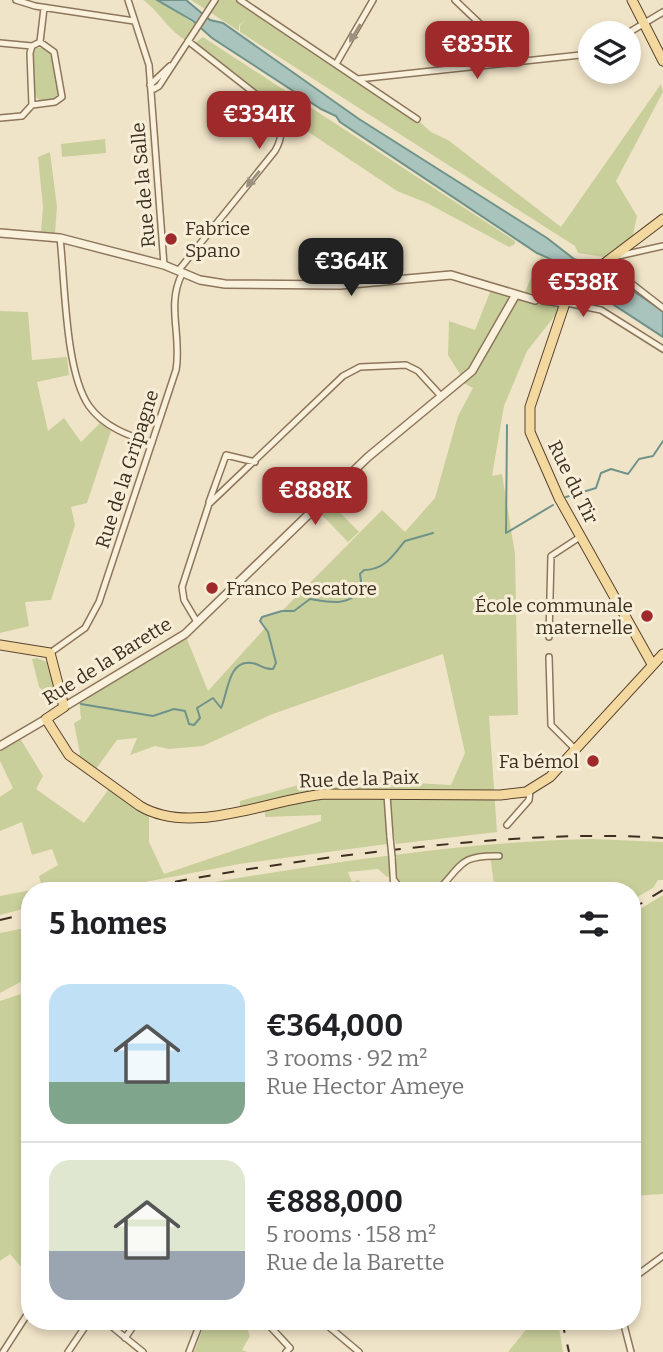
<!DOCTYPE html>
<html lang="en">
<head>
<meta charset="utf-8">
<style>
	body { margin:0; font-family:Bitter,serif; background:#f2f2f2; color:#202124; height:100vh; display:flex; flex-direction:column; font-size:26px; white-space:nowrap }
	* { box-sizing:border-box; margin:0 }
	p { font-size:23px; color:#757577 }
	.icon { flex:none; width:38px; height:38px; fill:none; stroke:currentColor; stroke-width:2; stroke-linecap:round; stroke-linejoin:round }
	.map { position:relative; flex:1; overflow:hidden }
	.sheet { position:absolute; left:21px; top:882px; width:620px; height:448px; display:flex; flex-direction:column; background:#fff; border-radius:28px; box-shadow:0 4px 10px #0003 }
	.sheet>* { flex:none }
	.tools { position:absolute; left:578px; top:21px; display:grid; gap:14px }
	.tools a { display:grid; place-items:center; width:63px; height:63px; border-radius:50%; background:#fff; box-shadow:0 4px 10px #0003; font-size:35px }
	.price { position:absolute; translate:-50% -60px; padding:0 16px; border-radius:14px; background:#9e2a2b; color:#fff; font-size:23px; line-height:46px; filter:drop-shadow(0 2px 4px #0008) }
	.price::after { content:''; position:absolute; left:50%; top:42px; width:21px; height:16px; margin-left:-10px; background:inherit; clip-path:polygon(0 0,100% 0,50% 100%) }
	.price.current { background:#222; color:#fff }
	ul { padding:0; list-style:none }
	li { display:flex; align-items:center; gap:21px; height:175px; padding:0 28px }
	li+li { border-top:2px solid #e0e0e0 }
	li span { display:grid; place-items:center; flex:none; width:196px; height:140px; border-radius:21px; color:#555 }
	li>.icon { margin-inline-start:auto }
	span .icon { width:84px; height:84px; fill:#fffc; stroke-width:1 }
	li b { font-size:30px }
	h2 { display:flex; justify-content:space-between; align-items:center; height:84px; padding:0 28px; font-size:30px }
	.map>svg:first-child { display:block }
	.green { fill:#c9cf9b }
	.water { fill:#a9c4bc; stroke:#6f938a; stroke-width:2 }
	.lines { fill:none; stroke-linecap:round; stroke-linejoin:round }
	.stream { stroke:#6f938a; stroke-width:2 }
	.minor-casing { stroke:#8d765c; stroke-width:8 }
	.tertiary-casing { stroke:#8d765c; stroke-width:10 }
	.primary-casing { stroke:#5b4430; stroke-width:11 }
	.minor { stroke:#faf1dc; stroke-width:5 }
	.tertiary { stroke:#faf1dc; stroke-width:7 }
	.primary { stroke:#f3d9a0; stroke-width:9 }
	.rail { stroke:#3d2e20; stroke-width:2; stroke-dasharray:12 12; stroke-linecap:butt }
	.minor-bridge-casing { stroke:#8d765c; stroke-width:8; stroke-linecap:butt }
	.minor-bridge { stroke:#faf1dc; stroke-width:5 }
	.oneway { fill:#9c907e }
	.poi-dot { fill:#9e2a2b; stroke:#f7eed8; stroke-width:2.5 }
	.labels { text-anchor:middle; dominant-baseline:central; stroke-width:6; stroke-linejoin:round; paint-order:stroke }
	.street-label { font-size:19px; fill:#3d2e20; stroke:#f7eed8 }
	.poi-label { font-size:19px; fill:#3d2e20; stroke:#f7eed8; text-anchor:start }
</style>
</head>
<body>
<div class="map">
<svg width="663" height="1352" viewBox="0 0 663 1352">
	<rect width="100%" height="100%" fill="#f0e4c8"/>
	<path class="green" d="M143 0H157L198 26 188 41C170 33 160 12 143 0Z
		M191 0H240L411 114 431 132 448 140 561 227 661 84 663 92 616 181 637 216 631 245 604 257 578 253 575 246 240 32V25L247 19 239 25V31Z
		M203 37 515 241V244L509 247 427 203 397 191 271 107 192 45Z
		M36 48H47L52 52 59 95 56 99 40 101 34 95 32 56Z
		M105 139 106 153 62 157 61 144Z
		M50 152 57 207 55 233 41 232 43 207 38 157Z
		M541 257 568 269 574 278 557 299 565 303 527 351 504 406 492 476 502 474 515 554 518 715 489 716 497 832 396 844 388 809 387 844 239 864 98 891H30V907L0 915V896L42 888 39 876 58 865 52 849 32 855 22 822 0 831V797L13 788 0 761V746L18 735 43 776 36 789 84 823 111 786 149 811V842L164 874 321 821V815L265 817V806L240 812V801L324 778 451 785 465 753 443 654 270 715 203 746 169 749 155 746 130 755 137 738 117 740 96 769 78 757 80 754 74 723 81 719 79 699 185 634 208 691 265 628 260 621 262 617 282 611 382 510 405 532 435 498 458 416 473 388 460 381 463 379 448 355 449 321 475 330 492 287 522 298Z
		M0 311 28 312 32 360 67 357 69 375 37 382 48 431 64 418 81 442 100 423 111 431 87 503 71 507 75 525 51 600 25 602 29 626 0 633Z
		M329 501 359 532 348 542 319 512Z
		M37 658 47 662 59 702 56 703 39 687 32 659Z
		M592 839 663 842V880H658L653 888 632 900V891H495L490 856H474L437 891H402L394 877H387L378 869 348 872 352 882 358 880 372 891H161C303 867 448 842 592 839Z
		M663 895V1194L632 1196V914Z
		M30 927V977L0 993V933Z
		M30 991V1277L10 1254 0 1261V1001Z
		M206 1321H245L250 1336 242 1350 248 1352H194Z
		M524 1321H558L563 1352H508L529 1326Z"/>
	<path class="water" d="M157 0H186L210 20 223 23 359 119 547 238 574 259 599 268 663 311V337L582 284 570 268 537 253 340 122 336 116 321 109 212 38 193 21Z"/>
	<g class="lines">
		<path class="stream" d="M507 425 506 533 553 505
			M566 497 596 488 601 473 611 469 628 474 639 459 653 456 663 441
			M81 704 153 716 174 709 185 711 189 724 194 725 200 718 197 708 213 698 221 708C228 693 228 659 252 663 260 664 264 670 273 669L276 663 268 632 260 621 262 617 282 611H294L310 599C329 602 349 607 362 589L360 574 364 570C385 570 393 555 405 541L433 533"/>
		<defs>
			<path id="minor" d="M16 0 35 6 134 21
				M128 0 149 65 164 265
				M240 0 417 119
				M455 0 520 62
				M628 33 663 12
				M0 43 32 46
				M336 64 373 0
				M358 79 590 54
				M150 85 154 89 159 86 215 0
				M150 85 170 66
				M32 105 55 102 62 97 54 52 40 42
				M0 118 22 116 32 105 30 53 32 46 40 42 44 8
				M60 238C65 281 65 372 89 406 104 427 129 436 152 443
				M618 256 663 246
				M605 263 663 308
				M178 271 275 151C284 136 283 119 272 107L188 41
				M567 303 601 310 663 349
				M209 502 226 455 255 462
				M197 622 184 600 182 587 209 504 343 376 360 367 406 365 418 371 441 396
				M549 637 551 556 580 537
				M50 653 85 628 99 602 176 370C182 336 166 305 182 274
				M549 657 551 725 575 749
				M387 795 390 837
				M507 825 529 800 530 790
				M392 857 394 891
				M394 880 402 891
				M437 891C463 865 459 855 499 856
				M632 1279 663 1256
				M105 1321 143 1352
				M265 1321 290 1348 286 1352
				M322 1321 359 1352
				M623 1321 631 1352
				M125 1338 137 1321
				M3 1352 30 1310
				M68 1352 89 1321
				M189 1352 201 1321"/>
			<path id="tertiary" d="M0 233 60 238 164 265 200 280 225 284 340 285 451 275 535 300
				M543 300 565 303
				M64 707 185 634 368 457 472 371 515 296
				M0 746 46 719"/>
			<path id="primary" d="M632 0 663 61
				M0 645 50 653 64 707 46 719 69 755 140 806C192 837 270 799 325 794L500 795 526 792 550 777 663 654
				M652 664 559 498 530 432V407L565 303 582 293 605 263 663 219"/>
		</defs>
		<use href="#minor" class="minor-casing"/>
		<use href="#tertiary" class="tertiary-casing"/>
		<use href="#primary" class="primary-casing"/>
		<use href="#minor" class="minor"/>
		<use href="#tertiary" class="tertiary"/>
		<use href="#primary" class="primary"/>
		<path class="rail" d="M128 891C215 873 303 860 392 850 483 840 571 832 663 838
			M632 909 663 890
			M0 920 30 913
			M562 1321 569 1352"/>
		<defs>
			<path id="minor-bridge" d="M390 837 392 857"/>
		</defs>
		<use href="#minor-bridge" class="minor-bridge-casing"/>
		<use href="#minor-bridge" class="minor-bridge"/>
	</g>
	<defs><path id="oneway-solid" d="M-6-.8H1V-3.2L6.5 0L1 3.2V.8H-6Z" transform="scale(1.75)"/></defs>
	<g class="oneway">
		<use href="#oneway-solid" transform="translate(355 33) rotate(121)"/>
		<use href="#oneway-solid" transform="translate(253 179) rotate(129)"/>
	</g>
	<g class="poi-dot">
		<circle cx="171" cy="239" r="7"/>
		<circle cx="212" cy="588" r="7"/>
		<circle cx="647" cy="616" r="7"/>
		<circle cx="593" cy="761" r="7"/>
	</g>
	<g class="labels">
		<g class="street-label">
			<text transform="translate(143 185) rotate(-95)">Rue de la Salle</text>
			<text transform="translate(127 469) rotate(-72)">Rue de la Gripagne</text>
			<text transform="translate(573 482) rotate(64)">Rue du Tir</text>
			<text transform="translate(107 661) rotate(-32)">Rue de la Barette</text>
			<text transform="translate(359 779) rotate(-2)">Rue de la Paix</text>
		</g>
		<g class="poi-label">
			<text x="185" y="228">Fabrice<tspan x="185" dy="22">Spano</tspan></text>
			<text x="226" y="588">Franco Pescatore</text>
			<text x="633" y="605" text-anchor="end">École communale<tspan x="633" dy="22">maternelle</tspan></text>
			<text x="579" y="761" text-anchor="end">Fa bémol</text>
		</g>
	</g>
</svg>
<div class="tools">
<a><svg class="icon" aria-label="layers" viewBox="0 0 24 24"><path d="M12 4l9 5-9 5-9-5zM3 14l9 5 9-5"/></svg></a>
</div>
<b class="price" style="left:477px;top:81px">€835K</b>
<b class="price" style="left:259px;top:151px">€334K</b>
<b class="price current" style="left:351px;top:298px">€364K</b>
<b class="price" style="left:583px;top:319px">€538K</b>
<b class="price" style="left:315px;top:527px">€888K</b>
<section class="sheet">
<h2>5 homes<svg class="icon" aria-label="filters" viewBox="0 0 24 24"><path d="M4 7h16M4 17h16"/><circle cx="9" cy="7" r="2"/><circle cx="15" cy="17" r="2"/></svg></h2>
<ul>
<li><span style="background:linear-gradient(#bfe0f5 70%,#7fa58c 0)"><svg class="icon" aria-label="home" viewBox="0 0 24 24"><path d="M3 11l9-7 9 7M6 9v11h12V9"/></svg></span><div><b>€364,000</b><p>3 rooms · 92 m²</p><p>Rue Hector Ameye</p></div></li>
<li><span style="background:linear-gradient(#dfe7d0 65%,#9aa5b1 0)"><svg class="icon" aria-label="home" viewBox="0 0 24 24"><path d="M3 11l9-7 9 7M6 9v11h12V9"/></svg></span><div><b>€888,000</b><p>5 rooms · 158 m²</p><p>Rue de la Barette</p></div></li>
</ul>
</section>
</div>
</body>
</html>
